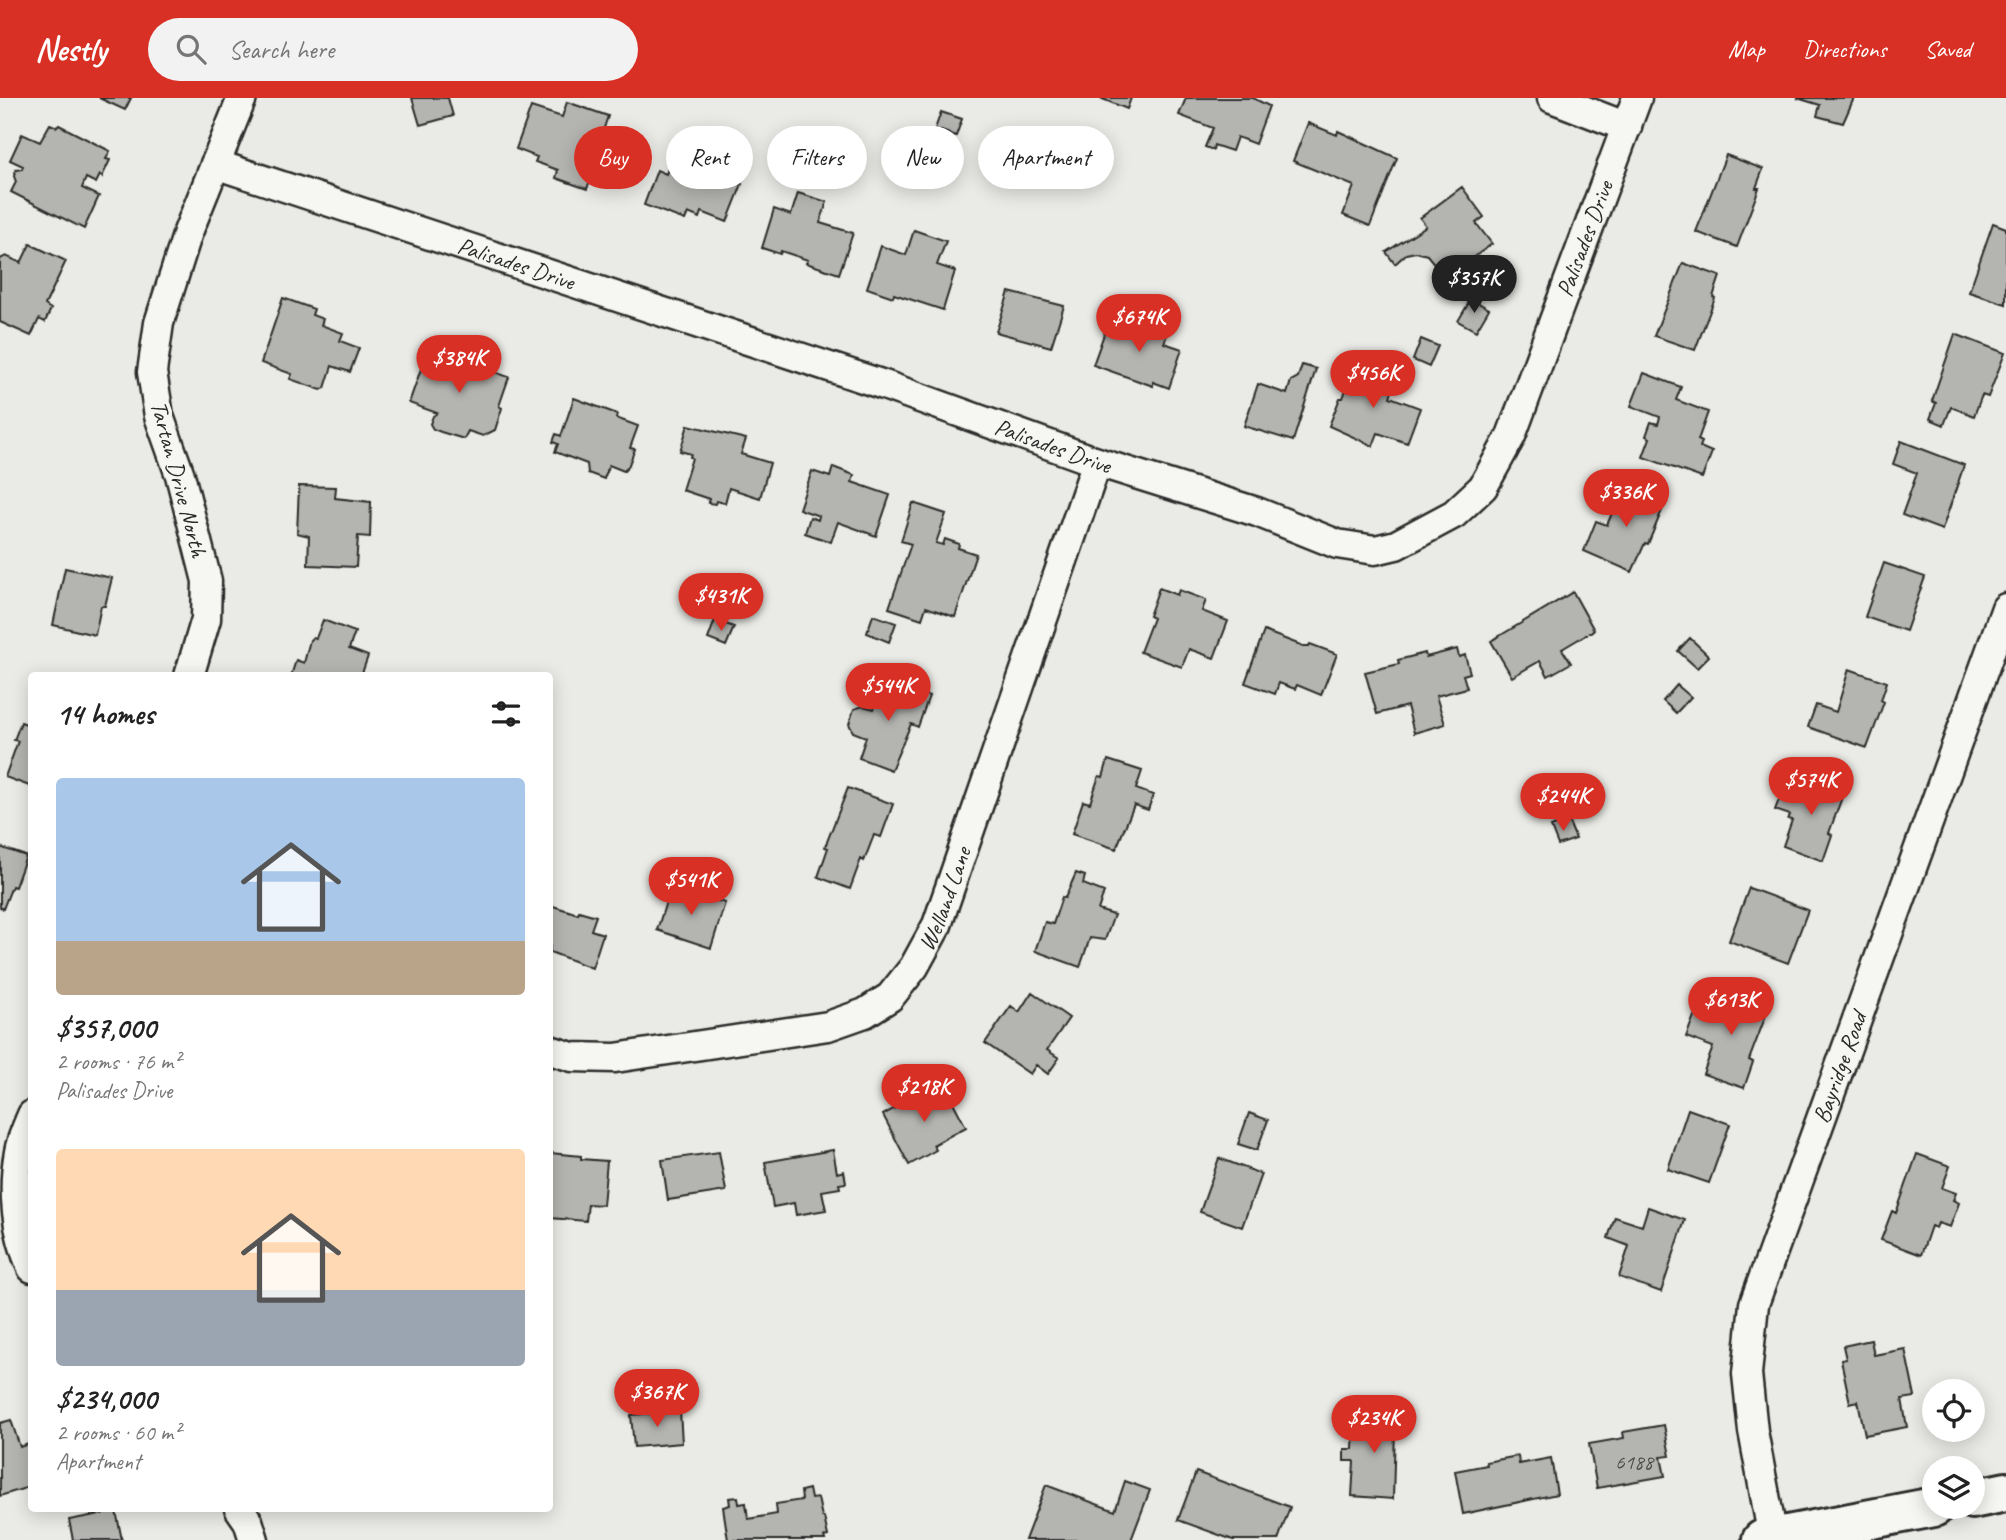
<!DOCTYPE html>
<html lang="en">
<head>
<meta charset="utf-8">
<style>
	body { margin:0; font-family:Caveat,sans-serif; background:#f2f2f2; color:#222; height:100vh; display:flex; flex-direction:column; font-size:26px; white-space:nowrap }
	* { box-sizing:border-box; margin:0 }
	p { font-size:23px; color:#767676 }
	.icon { flex:none; width:38px; height:38px; fill:none; stroke:currentColor; stroke-width:2; stroke-linecap:round; stroke-linejoin:round }
	.map { position:relative; flex:1; overflow:hidden }
	.drawer { position:absolute; left:28px; top:574px; width:525px; height:840px; display:flex; flex-direction:column; background:#fff; border-radius:7px; box-shadow:0 4px 18px #0003 }
	.drawer>* { flex:none }
	.top-card { position:absolute; left:574px; top:28px; width:665px; height:63px; display:flex; gap:14px }
	.buttons { position:absolute; left:1922px; top:1281px; display:grid; gap:14px }
	.buttons a { display:grid; place-items:center; width:63px; height:63px; border-radius:50%; background:#fff; box-shadow:0 4px 18px #0003; font-size:35px }
	.price { position:absolute; translate:-50% -60px; padding:0 16px; border-radius:24px; background:#d93025; color:#fff; font-size:23px; line-height:46px; filter:drop-shadow(0 2px 4px #0008) }
	.price::after { content:''; position:absolute; left:50%; top:42px; width:21px; height:16px; margin-left:-10px; background:inherit; clip-path:polygon(0 0,100% 0,50% 100%) }
	.price.active { background:#222; color:#fff }
	ul { padding:0; list-style:none }
	li { display:grid; align-content:center; gap:14px; height:371px; padding:0 28px }
	li span { display:grid; place-items:center; height:217px; border-radius:7px; color:#555 }
	li>.icon { margin-inline-start:auto }
	span .icon { width:126px; height:126px; fill:#fffc; stroke-width:1 }
	li b { font-size:30px }
	h2 { display:flex; justify-content:space-between; align-items:center; height:84px; padding:0 28px; font-size:30px }
	.pill { padding:0 24px; border-radius:32px; background:#fff; box-shadow:0 4px 18px #0003; font-size:24px; line-height:63px }
	.pill.active { background:#d93025; color:#fff }
	header { display:flex; align-items:center; gap:42px; box-sizing:border-box; height:98px; padding:0 35px; background:#d93025; color:#fff }
	header strong { font-size:33px }
	nav { display:flex; gap:38px; margin-inline-start:auto; font-size:24px }
	.search { width:490px; height:63px; background:#f2f2f2; display:flex; align-items:center; gap:18px; box-sizing:border-box; padding:0 24px; border-radius:38px; color:#767676; font-size:26px }
	.map>svg:first-child { display:block }
	.building { fill:#b4b4b1; stroke:#2b2b2b; stroke-width:2 }
	.lines { fill:none; stroke-linecap:round; stroke-linejoin:round }
	.street-casing { stroke:#2b2b2b; stroke-width:33 }
	.secondary-casing { stroke:#2b2b2b; stroke-width:44 }
	.street { stroke:#f6f6f2; stroke-width:28 }
	.secondary { stroke:#f6f6f2; stroke-width:38 }
	.labels { text-anchor:middle; dominant-baseline:central; stroke-width:7; stroke-linejoin:round; paint-order:stroke }
	.number-label { font-size:21px; fill:#4d4d4c }
	.street-label { font-size:24px; fill:#2b2b2b; stroke:#f6f6f2 }
</style>
</head>
<body>
<header>
<strong>Nestly</strong>
<div class="search"><svg class="icon" aria-label="search" viewBox="0 0 24 24"><circle cx="10" cy="10" r="6"/><path d="M15 15l6 6"/></svg>Search here</div>
<nav><a>Map</a><a>Directions</a><a>Saved</a></nav>
</header>
<div class="map">
<svg width="2006" height="1442" viewBox="0 0 2006 1442">
	<rect width="100%" height="100%" fill="#eaeae6"/>
	<filter id="ink" filterUnits="userSpaceOnUse"><feTurbulence type="fractalNoise" baseFrequency=".0143" numOctaves="2"/><feDisplacementMap in="SourceGraphic" scale="14" xChannelSelector="R" yChannelSelector="G"/><feConvolveMatrix kernelMatrix="1 2 1 2 8 2 1 2 1" color-interpolation-filters="sRGB"/></filter>
	<g filter="url(#ink)">
		<path class="building" d="M99 0H131L125 12Z
			M412 0H448L453 18 420 27Z
			M1100 0H1131L1127 11Z
			M1186 0H1253L1269 8 1255 46 1237 39 1232 53 1214 47 1213 52 1205 49 1213 30 1179 17Z
			M1797 0H1854L1843 25 1817 18 1820 7Z
			M567 4 608 18 602 36 605 38 587 91 556 80 558 72 535 64 537 59 516 51 531 9 562 19Z
			M941 14 962 21 956 38 935 31Z
			M1308 25 1337 37 1338 33 1397 60 1370 128 1343 117 1354 88 1293 63Z
			M50 26 57 29 59 27 110 53 106 61 110 62 102 79 100 77 96 85 86 80 82 90 99 98 84 131 11 94 16 84 14 78 16 72 22 71 23 68 10 62 22 36 40 44Z
			M702 49 721 56 714 75 742 86 727 124 702 114 700 120 688 115 685 122 644 107 657 72 666 76 672 60 694 69Z
			M1726 57 1763 71 1756 90H1759L1737 149 1696 134Z
			M1462 89 1484 119 1476 125 1492 146 1456 172 1447 160 1436 168 1427 157 1416 154 1406 156 1395 166 1386 154 1426 128 1420 120Z
			M798 95 827 104 820 125 853 135 839 176 806 165 808 162 781 153 780 156 762 150 774 111 791 117Z
			M1993 125 2006 130V206L1969 194Z
			M914 132 946 143 937 167 955 173 943 212 894 196 893 199 867 190 881 148 906 157Z
			M30 146 66 163 45 207 51 211 45 224 39 221 31 238 0 224V161L6 158 21 165Z
			M1683 165 1720 178 1713 199 1715 200 1695 252 1654 238Z
			M1009 194 1064 208 1051 249 996 234Z
			M283 200 314 211 312 217 323 221 321 227 343 235 340 243 359 250 350 274 332 268 325 290 321 292 290 281 292 276 261 265Z
			M1471 201 1489 211 1476 233 1458 223Z
			M1148 218 1155 220 1154 223 1170 229 1164 245 1182 251 1169 290 1153 284V288L1093 267 1108 225 1142 237Z
			M1955 236 2005 255 1988 299 1982 297 1974 318 1951 309 1944 327 1930 321 1936 305 1932 303Z
			M1421 241 1438 248 1429 269 1413 262Z
			M428 251 509 279 499 308 502 310 495 332 483 338 468 333 464 341 441 334 433 331 430 326 433 318 437 315 409 305Z
			M1302 267 1316 271 1293 343 1244 328 1258 286 1287 296 1291 283 1298 279Z
			M1354 270 1395 285 1390 299 1420 310 1407 345 1378 335 1373 348 1329 328 1340 300H1343Z
			M1644 275 1681 289 1676 302 1708 314 1698 342 1702 344 1700 349 1712 354 1702 380 1643 359 1650 340 1646 338 1651 324 1658 326 1660 319 1631 308Z
			M574 300 617 316 616 320 638 328 630 350 635 351 628 369 624 373 609 367 604 381 588 375 587 366 555 354 558 346 553 344 556 336 561 338Z
			M688 327 746 341 741 356 770 365 760 400 729 390 725 405 716 403 715 406 708 405 709 401 682 392 692 360 690 359 691 356 680 353Z
			M1901 343 1964 367 1942 432 1902 417 1917 375 1893 366Z
			M833 369 854 377 852 384 890 397 876 438 838 424 831 444 805 435 810 419 818 422 819 418 799 411 812 373 830 379Z
			M1624 387 1665 405 1648 446 1645 445 1632 474 1584 453 1596 423 1607 427Z
			M299 388 336 389 335 400 371 404 370 439 358 438 356 469 308 467 309 438 297 435Z
			M913 405 946 416 936 445 943 447 945 441 959 446 958 450 976 456 955 519 926 509 922 521 889 510 911 446 901 443Z
			M1884 465 1925 479 1906 533 1865 519Z
			M65 470 112 480 105 508H101L95 537 53 527Z
			M1159 490 1177 497 1179 492 1206 502 1202 513 1228 523 1214 560 1189 551 1182 569 1140 554 1153 520 1149 518Z
			M1573 494 1594 532 1562 551 1571 565 1548 578 1540 563 1512 579 1491 543Z
			M873 517 896 525 889 544 867 535Z
			M323 522 355 534 349 551 368 558 361 578H291L296 562 304 565 310 542 313 539 316 540Z
			M715 522 734 529 726 548 708 541Z
			M1264 533 1303 548H1309L1310 546 1337 556 1321 597 1297 587 1295 591 1279 585 1275 596 1245 585Z
			M1690 540 1709 558 1697 570 1678 553Z
			M1457 551 1459 559 1465 557 1470 575 1463 577 1467 590 1436 598 1445 626 1414 635 1407 608 1377 616 1365 574 1399 566 1398 562 1425 555 1426 559Z
			M1849 571 1887 584 1881 602 1884 604 1867 650 1808 629 1816 607 1836 614Z
			M884 583 929 598 918 629 911 626 891 672 859 660 866 639 853 634 849 626 854 611 863 608 874 611Z
			M1677 587 1691 599 1676 615 1663 603Z
			M21 624 32 628V689L5 679 18 643 14 642Z
			M1108 662 1142 673 1136 691 1153 697 1148 712 1134 707 1116 751 1072 736 1083 703 1090 705 1099 678 1103 679Z
			M1810 678 1845 691 1829 735 1832 737 1823 763 1783 748 1792 722 1788 721 1790 717 1775 712 1784 689 1803 696Z
			M848 690 893 706 881 739 874 737 864 763 861 761 850 791 818 779 828 750 825 749Z
			M1568 722 1576 741 1558 747 1551 729Z
			M0 749 26 758 15 789 12 788 3 811 0 809Z
			M1076 775 1085 778 1083 786 1104 794 1098 812 1114 817 1105 842 1090 840 1080 869 1035 853 1045 824 1053 826 1062 799 1065 800Z
			M671 788 725 805 711 850 657 832Z
			M1749 790 1808 812 1788 865 1729 843Z
			M550 807 578 816 579 813 596 818 591 832 603 836 592 870 550 854Z
			M1736 891 1771 904 1749 962 1753 964 1744 990 1703 976 1713 949 1686 939 1696 913 1724 923Z
			M1032 894 1069 920 1047 952 1059 960 1048 976 1036 967 1030 976 985 945 1011 908 1019 914Z
			M945 989 966 1029 933 1047 936 1052 909 1067 883 1017 922 995 925 1000Z
			M1688 1011 1730 1026 1709 1085 1668 1071Z
			M1249 1015 1268 1022 1257 1052 1238 1046Z
			M833 1052 837 1075 844 1073 846 1085 839 1086 840 1090 822 1093 826 1112 796 1117 794 1105 773 1109 765 1064Z
			M719 1054 726 1093 668 1102 662 1062Z
			M550 1055 581 1058V1061L607 1063 603 1107 588 1106 586 1123 550 1120Z
			M1917 1056 1950 1068 1942 1090 1956 1095 1953 1102 1959 1105 1950 1129 1938 1125 1936 1130 1931 1128 1921 1157 1881 1142 1892 1113 1896 1115Z
			M1219 1060 1261 1076 1242 1129 1200 1114Z
			M1648 1109 1685 1122 1661 1194 1619 1179 1629 1148 1608 1140 1615 1119 1642 1128Z
			M1871 1242 1874 1257 1905 1251 1915 1299 1902 1301 1907 1329 1865 1337 1858 1303 1850 1305 1841 1262 1846 1261 1843 1248Z
			M1365 1309H1394L1393 1329 1395 1330 1393 1401 1352 1398 1354 1363H1344V1351H1353L1354 1328H1365Z
			M680 1313 682 1345 634 1349 631 1317Z
			M11 1322 20 1349 28 1346 32 1358V1367L27 1369 32 1388 0 1398V1325Z
			M1664 1327 1670 1358 1661 1359 1665 1378 1597 1390 1589 1346 1624 1340 1623 1334Z
			M1518 1358 1519 1366 1551 1360 1557 1396 1463 1416 1455 1373 1487 1367 1486 1364Z
			M1196 1374 1290 1409 1278 1442H1233L1178 1422Z
			M1125 1383 1150 1392 1131 1442H1025L1046 1387 1115 1413Z
			M809 1391 811 1401 818 1400 822 1419H824L828 1438 824 1439 825 1442H728L723 1409 730 1407 729 1400 738 1399 739 1406 746 1405 748 1421 777 1416 776 1406 802 1402 801 1393Z
			M116 1413 122 1442H73L69 1422Z"/>
		<g class="lines">
			<defs>
				<g id="street">
					<path d="M1552 0 1627 29"/>
					<path id="s1" d="M215 66 884 287 1097 364 1257 414 1337 446 1375 452 1396 447 1454 416 1483 389 1511 338 1637 0"/>
					<path d="M189 578 206 521 207 483 180 377 159 318 152 274 159 225 188 134 242 0"/>
					<path id="s2" d="M550 952 572 959 615 960 828 928 865 915 890 899 914 869 937 827 1097 364"/>
					<path d="M32 1017C27 1029 21 1042 19 1054 12 1092 16 1135 32 1170"/>
					<path d="M239 1410 248 1423 254 1442"/>
					<path id="s3" d="M1773 1440 1753 1333 1747 1276 1754 1206 2006 510"/>
				</g>
				<path id="secondary" d="M1972 1401 2006 1394
					M1762 1442 1934 1409"/>
			</defs>
			<use href="#street" class="street-casing"/>
			<use href="#secondary" class="secondary-casing"/>
			<use href="#street" class="street"/>
			<use href="#secondary" class="secondary"/>
		</g>
	</g>
	<g class="labels">
		<g class="number-label">
			<text x="1634" y="1364">6188</text>
		</g>
		<g class="street-label">
			<text stroke="none"><textPath href="#s1" startOffset="1619">Palisades Drive</textPath></text>
			<text stroke="none"><textPath href="#s1" startOffset="317">Palisades Drive</textPath></text>
			<text stroke="none"><textPath href="#s1" startOffset="884">Palisades Drive</textPath></text>
			<text transform="translate(179 381) rotate(75)">Tartan Drive North</text>
			<text stroke="none"><textPath href="#s2" startOffset="464">Welland Lane</textPath></text>
			<text stroke="none"><textPath href="#s3" startOffset="488">Bayridge Road</textPath></text>
		</g>
	</g>
</svg>
<div class="buttons">
<a><svg class="icon" aria-label="locate" viewBox="0 0 24 24"><circle cx="12" cy="12" r="6"/><path d="M12 2v4M12 18v4M2 12h4M18 12h4"/></svg></a>
<a><svg class="icon" aria-label="layers" viewBox="0 0 24 24"><path d="M12 4l9 5-9 5-9-5zM3 14l9 5 9-5"/></svg></a>
</div>
<b class="price active" style="left:1474px;top:217px">$357K</b>
<b class="price" style="left:1139px;top:256px">$674K</b>
<b class="price" style="left:459px;top:297px">$384K</b>
<b class="price" style="left:1373px;top:312px">$456K</b>
<b class="price" style="left:1626px;top:431px">$336K</b>
<b class="price" style="left:721px;top:535px">$431K</b>
<b class="price" style="left:888px;top:625px">$544K</b>
<b class="price" style="left:1811px;top:719px">$574K</b>
<b class="price" style="left:1563px;top:735px">$244K</b>
<b class="price" style="left:691px;top:819px">$541K</b>
<b class="price" style="left:1731px;top:939px">$613K</b>
<b class="price" style="left:924px;top:1026px">$218K</b>
<b class="price" style="left:657px;top:1331px">$367K</b>
<b class="price" style="left:1374px;top:1357px">$234K</b>
<div class="top-card">
<a class="pill active">Buy</a>
<a class="pill">Rent</a>
<a class="pill">Filters</a>
<a class="pill">New</a>
<a class="pill">Apartment</a>
</div>
<section class="drawer">
<h2>14 homes<svg class="icon" aria-label="filters" viewBox="0 0 24 24"><path d="M4 7h16M4 17h16"/><circle cx="9" cy="7" r="2"/><circle cx="15" cy="17" r="2"/></svg></h2>
<ul>
<li><span style="background:linear-gradient(#a9c7e8 75%,#b9a48a 0)"><svg class="icon" aria-label="home" viewBox="0 0 24 24"><path d="M3 11l9-7 9 7M6 9v11h12V9"/></svg></span><div><b>$357,000</b><p>2 rooms · 76 m²</p><p>Palisades Drive</p></div></li>
<li><span style="background:linear-gradient(#ffd9b3 65%,#9aa5b1 0)"><svg class="icon" aria-label="home" viewBox="0 0 24 24"><path d="M3 11l9-7 9 7M6 9v11h12V9"/></svg></span><div><b>$234,000</b><p>2 rooms · 60 m²</p><p>Apartment</p></div></li>
</ul>
</section>
</div>
</body>
</html>
